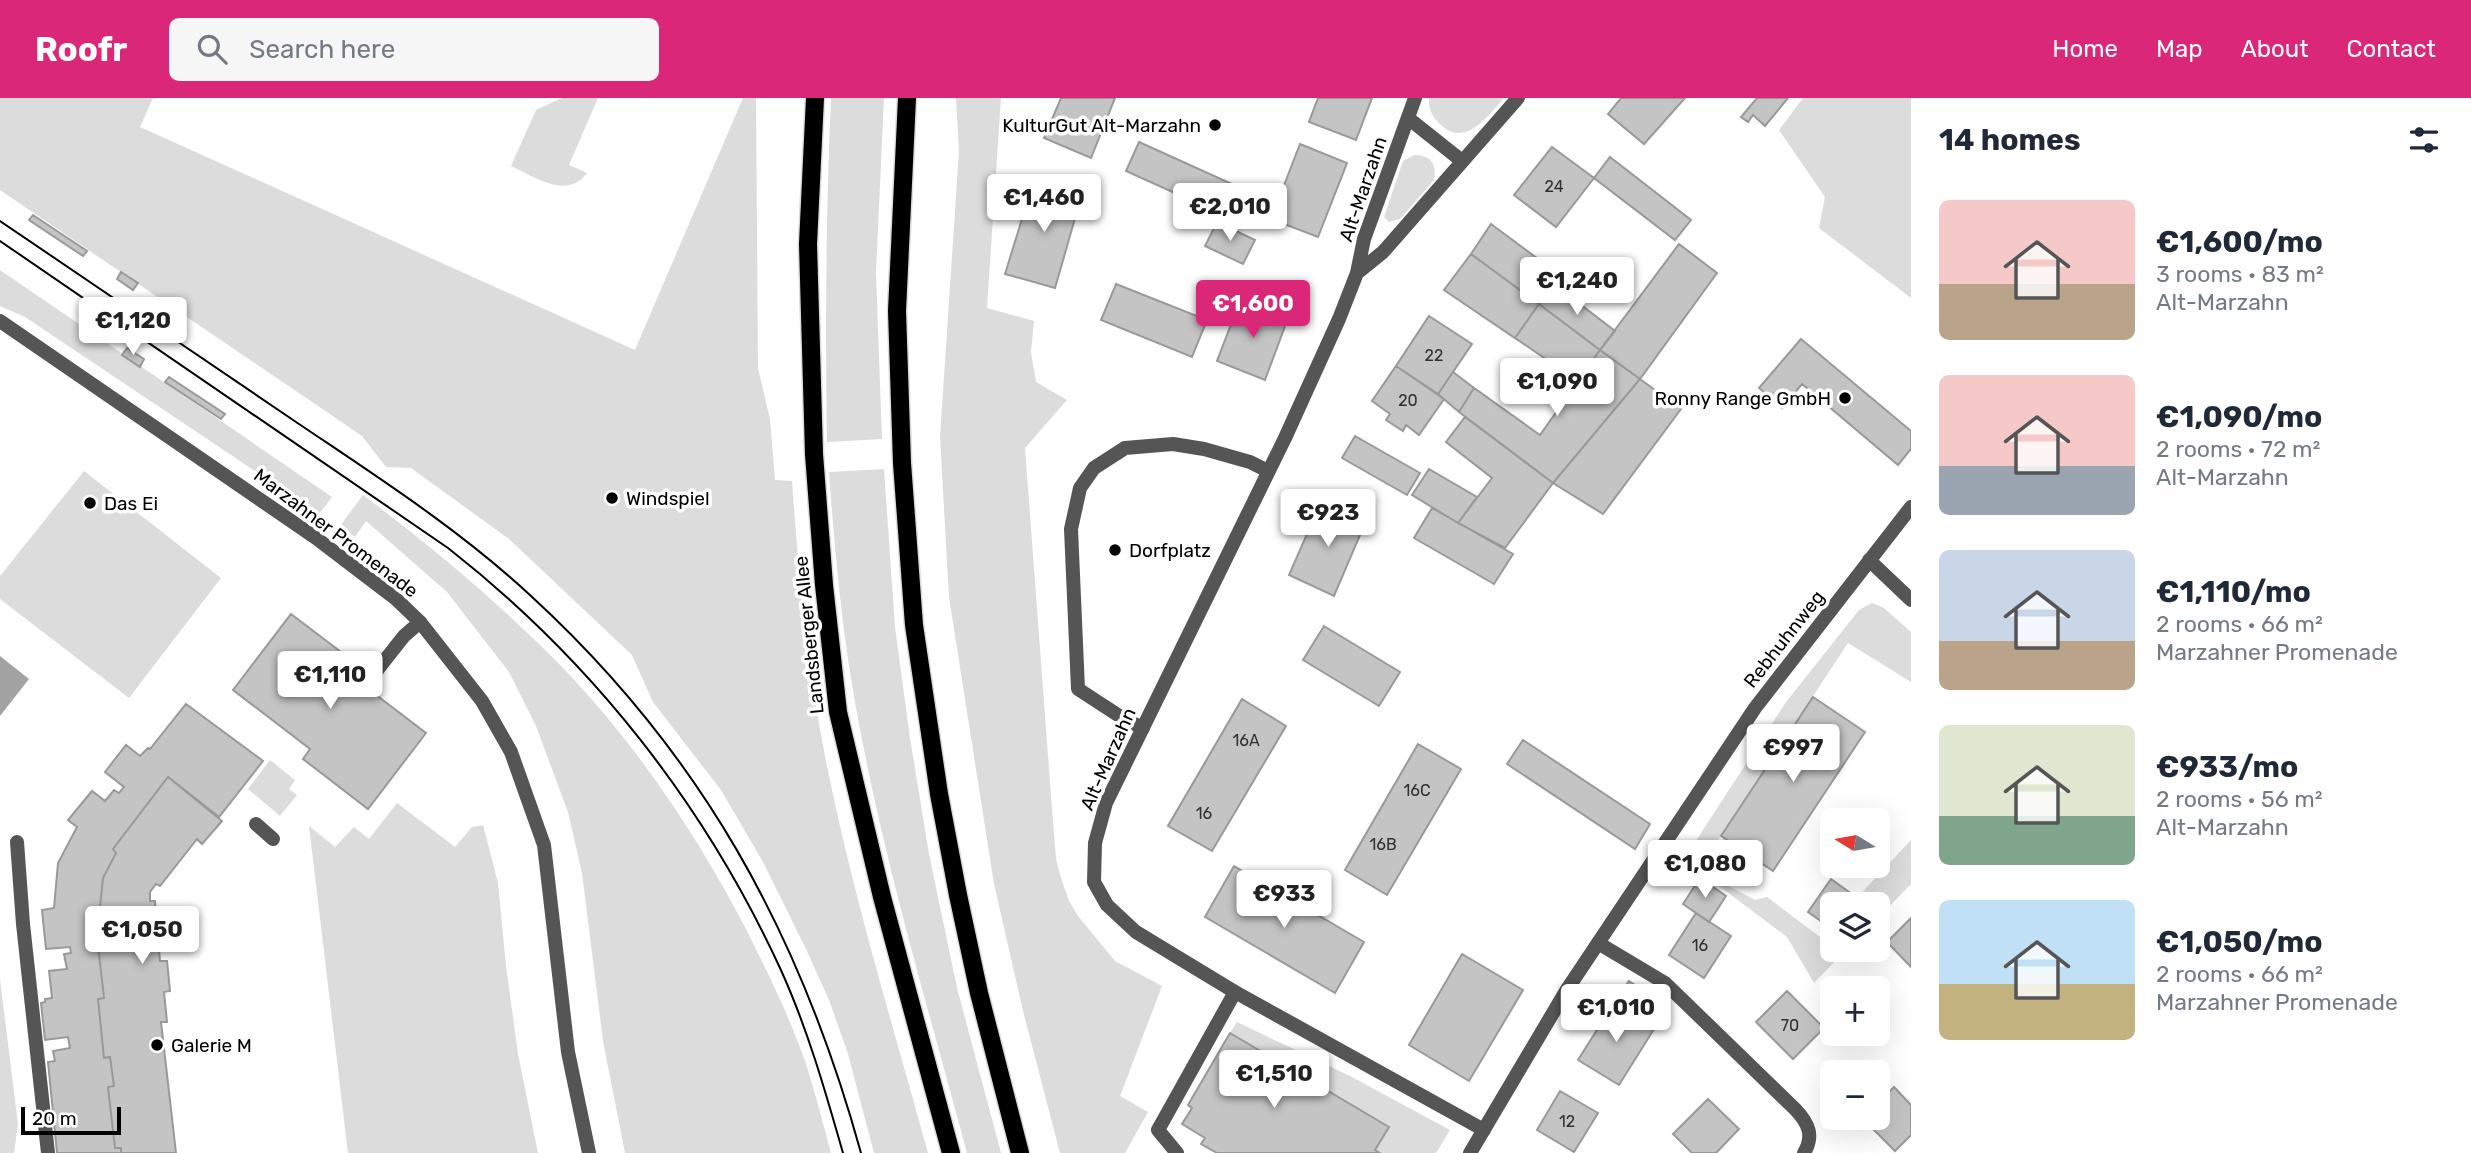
<!DOCTYPE html>
<html lang="en">
<head>
<meta charset="utf-8">
<style>
	body { margin:0; font-family:Rubik,sans-serif; background:#f6f6f7; color:#1f2937; height:100vh; display:flex; flex-direction:column; font-size:26px; white-space:nowrap }
	* { box-sizing:border-box; margin:0 }
	p { font-size:23px; color:#747a83 }
	.icon { flex:none; width:38px; height:38px; fill:none; stroke:currentColor; stroke-width:2; stroke-linecap:round; stroke-linejoin:round }
	.map { position:relative; flex:1; overflow:hidden }
	.panel { display:flex; flex-direction:column; background:#fff; width:560px }
	.panel>* { flex:none }
	.needle { width:46px; rotate:281deg }
	.fabs { position:absolute; left:1820px; top:710px; display:grid; gap:14px }
	.fabs a { display:grid; place-items:center; width:70px; height:70px; border-radius:10px; background:#fff; box-shadow:0 7px 28px #0002; font-size:35px }
	.scale { position:absolute; left:21px; bottom:18px; width:100px; box-sizing:border-box; padding-left:7px; border:4px solid #000; border-top:0; font-size:19px; line-height:24px; white-space:nowrap; color:#000; -webkit-text-stroke:5px #fff; paint-order:stroke }
	.price { position:absolute; translate:-50% -60px; padding:0 16px; border-radius:7px; background:#fff; color:#222; font-size:23px; line-height:46px; filter:drop-shadow(0 2px 4px #0008) }
	.price::after { content:''; position:absolute; left:50%; top:42px; width:21px; height:16px; margin-left:-10px; background:inherit; clip-path:polygon(0 0,100% 0,50% 100%) }
	.price.active { background:#db2777; color:#fff }
	ul { padding:0; list-style:none }
	li { display:flex; align-items:center; gap:21px; height:175px; padding:0 28px }
	li span { display:grid; place-items:center; flex:none; width:196px; height:140px; border-radius:10px; color:#555 }
	li>.icon { margin-inline-start:auto }
	span .icon { width:84px; height:84px; fill:#fffc; stroke-width:1 }
	li b { font-size:30px }
	h2 { display:flex; justify-content:space-between; align-items:center; height:84px; padding:0 28px; font-size:30px }
	header { display:flex; align-items:center; gap:42px; box-sizing:border-box; height:98px; padding:0 35px; background:#db2777; color:#fff }
	header strong { font-size:33px }
	nav { display:flex; gap:38px; margin-inline-start:auto; font-size:24px }
	.search { width:490px; height:63px; background:#f6f6f7; display:flex; align-items:center; gap:18px; box-sizing:border-box; padding:0 24px; border-radius:10px; color:#747a83; font-size:26px }
	main { display:flex; flex:1; min-height:0 }
	.map>svg:first-child { display:block }
	.green { fill:#dcdcdc }
	.water { fill:#a3a3a3 }
	.building { fill:#c4c4c4; stroke:#999; stroke-width:2 }
	.lines { fill:none; stroke-linecap:round; stroke-linejoin:round }
	.primary-casing { stroke:#dbdbdb; stroke-width:21 }
	.service { stroke:#555; stroke-width:14 }
	.pedestrian { stroke:#555; stroke-width:14 }
	.minor { stroke:#555; stroke-width:14 }
	.primary { stroke:#000; stroke-width:18 }
	.tram { stroke:#000; stroke-width:2 }
	.poi-dot { fill:#000; stroke:#fff; stroke-width:2.5 }
	.labels { text-anchor:middle; dominant-baseline:central; stroke-width:7; stroke-linejoin:round; paint-order:stroke }
	.number-label { font-size:16px; fill:#313131 }
	.poi-label { font-size:19px; fill:#000; stroke:#fff; text-anchor:start }
	.street-label { font-size:19px; fill:#000; stroke:#fff }
</style>
</head>
<body>
<header>
<strong>Roofr</strong>
<div class="search"><svg class="icon" aria-label="search" viewBox="0 0 24 24"><circle cx="10" cy="10" r="6"/><path d="M15 15l6 6"/></svg>Search here</div>
<nav><a>Home</a><a>Map</a><a>About</a><a>Contact</a></nav>
</header>
<main>
<div class="map">
<svg width="1911" height="1055" viewBox="0 0 1911 1055">
	<rect width="100%" height="100%" fill="#fff"/>
	<path class="green" d="M0 0H153L140 29 635 252 743 0H756L758 270 770 321 775 382 792 383C798 468 806 553 821 637 847 778 890 917 928 1055H874L848 956 829 902 806 851 763 764 721 692 653 604 632 557 509 441 411 370 386 369 362 338 0 92Z
		M562 0H598L569 67 587 75C567 102 535 79 511 68L536 12Z
		M831 0H884L876 174 882 341 827 344C825 229 826 115 831 0Z
		M956 0H1001L987 210 1034 223 1031 254 1036 284 1067 302 1025 350 1051 698 1056 761 1061 780 1069 803 1078 818 1115 863 1162 888 1120 998 1148 1014 1125 1055H1060L1023 913 994 786 949 499 940 339 959 53Z
		M1429 0H1504C1488 18 1464 52 1439 25 1432 18 1428 10 1429 0Z
		M1803 0H1911V200L1819 130 1825 99 1779 32Z
		M1414 57C1431 57 1437 66 1434 82L1400 121 1389 124 1384 119 1403 63Z
		M0 172 332 399 319 416 25 219 0 208Z
		M884 371 895 529 910 640 929 756 957 890 1001 1055H967C925 898 877 741 851 580 840 512 834 443 829 374Z
		M84 373 221 480 129 600 0 501V478Z
		M363 397C423 442 486 494 540 547 625 629 693 729 747 833 769 877 791 922 807 969 816 997 823 1026 831 1055H625L603 943 582 775 568 714 536 628 509 574 447 494 366 423 355 439 340 428Z
		M1872 505 1884 510 1911 534V584L1848 545 1705 762 1690 752 1786 604 1859 512Z
		M270 662 295 682 289 691 297 697 280 718 248 691Z
		M397 705 455 749 472 729 483 727 498 785 506 868 518 956 538 1055H348L309 728 335 749 354 729 369 741Z
		M1911 742V786L1878 820V807H1850Z
		M1725 786 1755 802 1767 799 1820 839 1832 826V852H1846L1814 885 1787 839 1719 788Z
		M0 881 18 1026 14 1055H0Z
		M1237 924 1350 978 1450 1032 1436 1055H1380L1375 1052 1388 1028 1230 935Z"/>
	<path class="water" d="M0 558 29 581 0 618Z"/>
	<path class="building" d="M1061 0H1115L1091 60 1044 40Z
		M1318 0H1372L1356 42 1309 24Z
		M1621 0H1685L1644 46 1608 16Z
		M1757 0H1788L1765 28 1753 17 1748 24 1741 19Z
		M1139 44 1232 86 1219 115 1126 73Z
		M1300 46 1347 65 1318 139 1271 121Z
		M1552 49 1594 80 1556 129 1514 97Z
		M1610 59 1691 122 1675 142 1594 80Z
		M1034 82 1082 96 1055 190 1005 176Z
		M33 117 87 153 83 158 29 122Z
		M1217 124 1255 142 1243 166 1205 148Z
		M1491 126 1561 178 1539 206 1471 156Z
		M1679 146 1717 175 1640 281 1600 252Z
		M1471 156 1539 206 1515 240 1444 192Z
		M121 174 138 185 133 192 117 181Z
		M1116 186 1207 222 1192 259 1101 222Z
		M1555 187 1615 233 1600 252 1539 206Z
		M1240 203 1288 220 1265 282 1217 263Z
		M1539 206 1600 252 1578 283 1515 240Z
		M1429 218 1472 246 1438 296 1396 268Z
		M1801 241 1911 333V351L1898 367 1802 286 1782 310 1759 290Z
		M127 250 144 261 140 269 122 257Z
		M1600 252 1640 281 1553 385 1459 314 1474 290 1540 337Z
		M1396 268 1444 301 1419 337 1406 327 1403 333 1386 322 1390 316 1372 303Z
		M1453 274 1474 290 1459 314 1438 296Z
		M169 279 225 316 221 321 165 284Z
		M1640 281 1681 311 1603 416 1553 385Z
		M1465 319 1553 385 1505 450 1458 425 1492 380 1446 344Z
		M1355 338 1420 375 1407 397 1342 360Z
		M1429 371 1477 399 1458 425 1412 397Z
		M1321 404 1366 423 1334 498 1289 477Z
		M1432 410 1513 456 1494 486 1414 440Z
		M291 516 358 567 350 577 426 635 368 711 303 661 310 651 233 592Z
		M1324 528 1400 574 1379 608 1303 562Z
		M1813 599 1865 634 1773 773 1721 738Z
		M1242 601 1286 628 1212 753 1168 728Z
		M186 606 263 663 219 719 168 679 113 751 116 755 103 780 100 809 94 812 104 900 98 901 104 960 110 959 114 988 108 989 115 1050H121V1055H57L48 964 55 963 53 953 70 950 68 939 45 942 41 905 45 904V901L52 900 49 873 67 871 64 856 71 855 70 849 46 851 42 812 54 810 58 765 77 729 68 722 92 693 105 703 114 692 119 695 124 689 105 674 126 647 140 658 148 650 150 651Z
		M1523 642 1650 726 1635 751 1507 666Z
		M1418 646 1461 671 1387 797 1345 772Z
		M168 679 222 723 202 746 197 741 160 788 156 786 150 794V803H155L160 863H167L170 893 164 894 167 924H161L176 1055H121V1050H115L108 989 114 988 110 959 104 960 98 901 104 900 94 812 100 809 103 780 116 755 113 751Z
		M1234 768 1364 844 1335 895 1205 819Z
		M1700 780 1726 798 1709 824 1683 806Z
		M1831 781 1849 794 1839 807H1832V817L1825 826 1808 814Z
		M1696 815 1731 838 1704 880 1669 857Z
		M1911 820V869L1887 844Z
		M1462 856 1523 892 1469 983 1409 947Z
		M1629 883 1659 903 1647 921 1617 901Z
		M1787 893 1824 930 1793 961 1756 924Z
		M1614 905 1654 931 1619 987 1578 962Z
		M1230 935 1389 1029 1375 1052 1380 1055H1217L1201 1046 1205 1040 1182 1026 1192 1010 1188 1007Z
		M1894 989 1911 1007V1037L1895 1053 1862 1020H1878V1005Z
		M1560 993 1598 1015 1574 1054 1537 1032Z
		M1708 1001 1739 1031 1716 1055H1692L1673 1036Z"/>
	<g class="lines">
		<defs>
			<path id="primary" d="M815 0 808 146 814 356 824 487 838 614 882 799 951 1055
				M907 0 897 213 902 365 914 527 939 696 958 797 979 895 1020 1055"/>
		</defs>
		<use href="#primary" class="primary-casing"/>
		<path class="service" d="M374 576 404 538 420 524
			M1143 630 1124 621 1078 591 1071 431 1080 390 1094 370 1125 350 1173 346 1204 351 1250 364 1268 373
			M1598 845 1665 885 1796 1012C1809 1026 1814 1038 1804 1055
			M1177 1055 1158 1032 1235 894"/>
		<path class="pedestrian" d="M17 744 23 826 48 1055"/>
		<path class="minor" d="M1415 0 1364 141 1357 175 1339 221 1285 340 1106 705 1095 745 1094 784 1107 807 1136 834 1235 894 1484 1032
			M1408 20 1462 63
			M1357 175 1383 154 1518 0
			M0 223 316 440 396 501 420 524 482 603 511 654 544 747 568 954 589 1055
			M1869 462 1911 502
			M256 726 273 741
			M1470 1055 1566 893 1755 610 1911 409"/>
		<use href="#primary" class="primary"/>
		<path class="tram" d="M0 123C100 191 199 258 299 326 379 380 460 432 531 498 701 654 800 834 861 1055
			M0 143 448 450C591 562 704 705 780 870 807 929 825 992 843 1055"/>
	</g>
	<g class="poi-dot">
		<circle cx="1215" cy="27" r="7"/>
		<circle cx="1845" cy="300" r="7"/>
		<circle cx="612" cy="400" r="7"/>
		<circle cx="90" cy="405" r="7"/>
		<circle cx="1115" cy="452" r="7"/>
		<circle cx="157" cy="947" r="7"/>
	</g>
	<g class="labels">
		<g class="number-label">
			<text x="1554" y="88">24</text>
			<text x="1434" y="257">22</text>
			<text x="1408" y="302">20</text>
			<text x="1246" y="642">16A</text>
			<text x="1417" y="692">16C</text>
			<text x="1204" y="715">16</text>
			<text x="1383" y="746">16B</text>
			<text x="1700" y="847">16</text>
			<text x="1790" y="927">70</text>
			<text x="1567" y="1023">12</text>
		</g>
		<g class="poi-label">
			<text x="1201" y="27" text-anchor="end">KulturGut Alt-Marzahn</text>
			<text x="1831" y="300" text-anchor="end">Ronny Range GmbH</text>
			<text x="626" y="400">Windspiel</text>
			<text x="104" y="405">Das Ei</text>
			<text x="1129" y="452">Dorfplatz</text>
			<text x="171" y="947">Galerie M</text>
		</g>
		<g class="street-label">
			<text transform="translate(1363 91) rotate(-71)">Alt-Marzahn</text>
			<text transform="translate(336 435) rotate(37)">Marzahner Promenade</text>
			<text transform="translate(809 537) rotate(-96)">Landsberger Allee</text>
			<text transform="translate(1784 541) rotate(-52)">Rebhuhnweg</text>
			<text transform="translate(1108 661) rotate(-66)">Alt-Marzahn</text>
		</g>
	</g>
</svg>
<div class="fabs">
<a><svg class="needle" viewBox="-14 -14 28 28"><path d="M0-13l5 13h-10z" fill="#e53935"/><path d="M0 13l5-13h-10z" fill="#747a83"/></svg></a>
<a><svg class="icon" aria-label="layers" viewBox="0 0 24 24"><path d="M12 4l9 5-9 5-9-5zM3 14l9 5 9-5"/></svg></a>
<a>+</a>
<a>−</a>
</div>
<div class="scale">20 m</div>
<b class="price" style="left:1044px;top:136px">€1,460</b>
<b class="price" style="left:1230px;top:145px">€2,010</b>
<b class="price" style="left:1577px;top:219px">€1,240</b>
<b class="price active" style="left:1253px;top:242px">€1,600</b>
<b class="price" style="left:133px;top:259px">€1,120</b>
<b class="price" style="left:1557px;top:320px">€1,090</b>
<b class="price" style="left:1328px;top:451px">€923</b>
<b class="price" style="left:330px;top:613px">€1,110</b>
<b class="price" style="left:1793px;top:686px">€997</b>
<b class="price" style="left:1705px;top:802px">€1,080</b>
<b class="price" style="left:1284px;top:832px">€933</b>
<b class="price" style="left:142px;top:868px">€1,050</b>
<b class="price" style="left:1616px;top:946px">€1,010</b>
<b class="price" style="left:1274px;top:1012px">€1,510</b>
</div>
<section class="panel">
<h2>14 homes<svg class="icon" aria-label="filters" viewBox="0 0 24 24"><path d="M4 7h16M4 17h16"/><circle cx="9" cy="7" r="2"/><circle cx="15" cy="17" r="2"/></svg></h2>
<ul>
<li><span style="background:linear-gradient(#f6c9c9 60%,#b9a48a 0)"><svg class="icon" aria-label="home" viewBox="0 0 24 24"><path d="M3 11l9-7 9 7M6 9v11h12V9"/></svg></span><div><b>€1,600/mo</b><p>3 rooms · 83 m²</p><p>Alt-Marzahn</p></div></li>
<li><span style="background:linear-gradient(#f6c9c9 65%,#9aa5b1 0)"><svg class="icon" aria-label="home" viewBox="0 0 24 24"><path d="M3 11l9-7 9 7M6 9v11h12V9"/></svg></span><div><b>€1,090/mo</b><p>2 rooms · 72 m²</p><p>Alt-Marzahn</p></div></li>
<li><span style="background:linear-gradient(#c9d6e8 65%,#b9a48a 0)"><svg class="icon" aria-label="home" viewBox="0 0 24 24"><path d="M3 11l9-7 9 7M6 9v11h12V9"/></svg></span><div><b>€1,110/mo</b><p>2 rooms · 66 m²</p><p>Marzahner Promenade</p></div></li>
<li><span style="background:linear-gradient(#dfe7d0 65%,#7fa58c 0)"><svg class="icon" aria-label="home" viewBox="0 0 24 24"><path d="M3 11l9-7 9 7M6 9v11h12V9"/></svg></span><div><b>€933/mo</b><p>2 rooms · 56 m²</p><p>Alt-Marzahn</p></div></li>
<li><span style="background:linear-gradient(#bfe0f5 60%,#c2b280 0)"><svg class="icon" aria-label="home" viewBox="0 0 24 24"><path d="M3 11l9-7 9 7M6 9v11h12V9"/></svg></span><div><b>€1,050/mo</b><p>2 rooms · 66 m²</p><p>Marzahner Promenade</p></div></li>
</ul>
</section>
</main>
</body>
</html>
